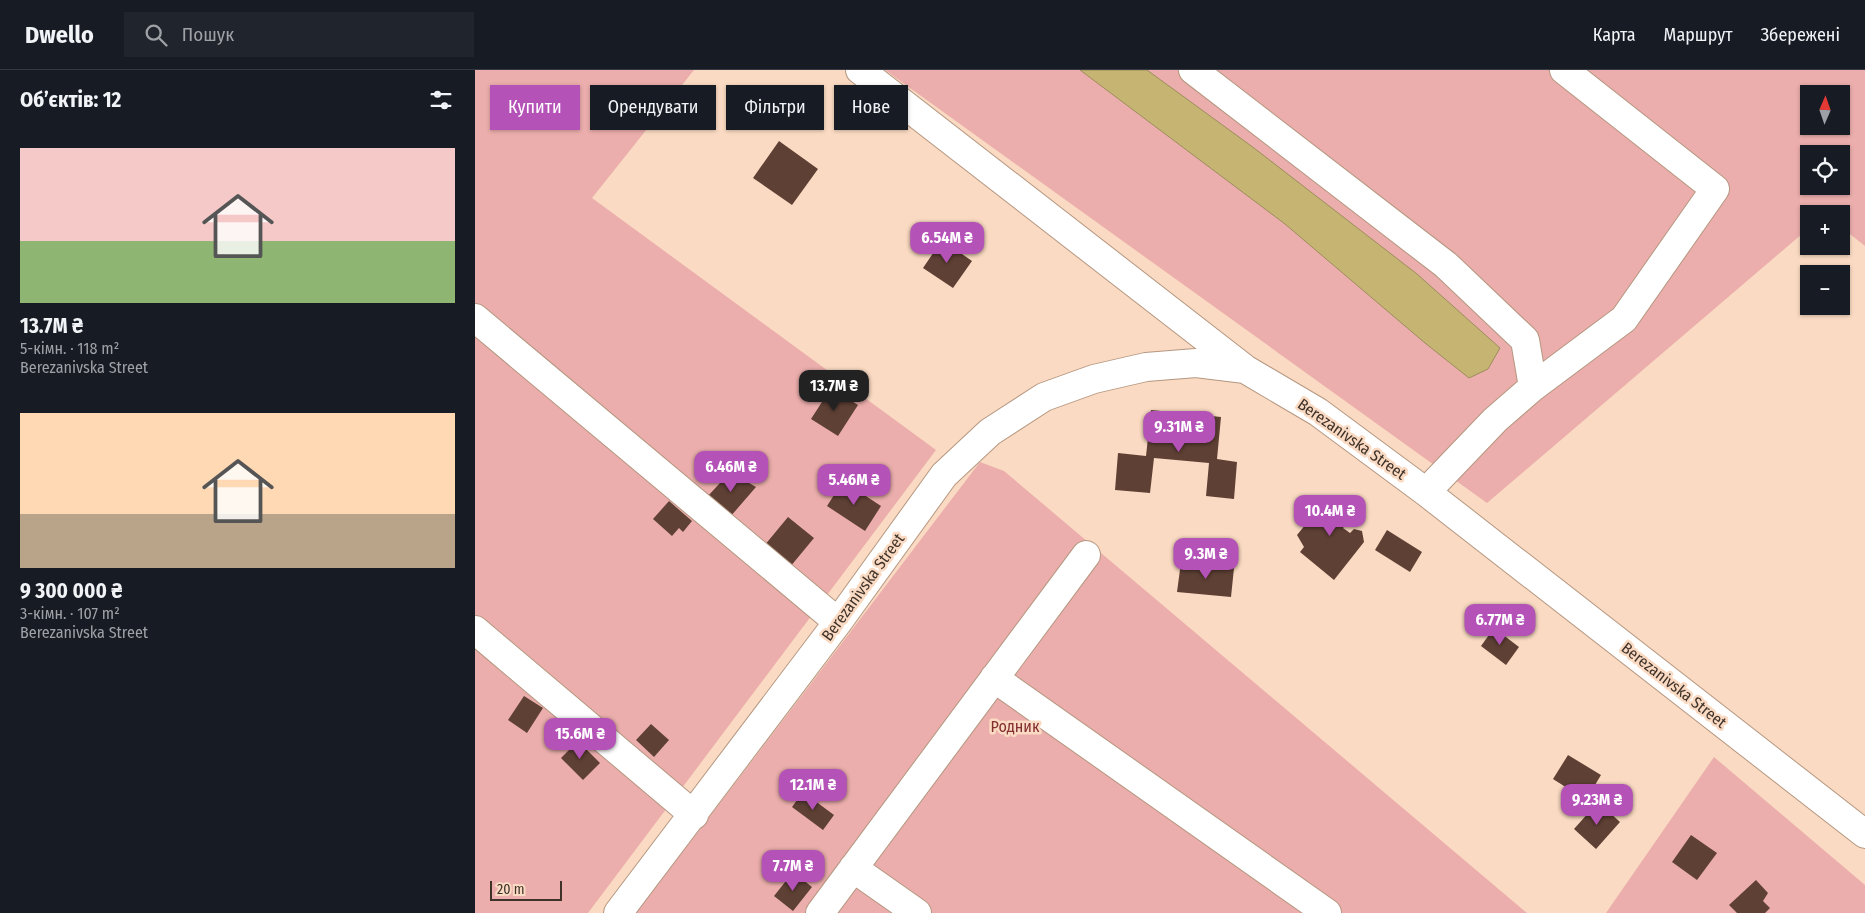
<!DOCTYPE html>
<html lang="uk">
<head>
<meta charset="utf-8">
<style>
	body { margin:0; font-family:"Fira Sans Condensed",sans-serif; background:#20242c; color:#f1f3f6; height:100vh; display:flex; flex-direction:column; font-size:19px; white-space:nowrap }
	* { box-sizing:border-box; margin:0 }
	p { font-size:16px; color:#9ea1a6 }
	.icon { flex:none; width:28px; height:28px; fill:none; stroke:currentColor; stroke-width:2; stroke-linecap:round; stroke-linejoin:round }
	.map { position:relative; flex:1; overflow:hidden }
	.sheet { display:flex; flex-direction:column; background:#171b24; width:475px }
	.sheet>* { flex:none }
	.top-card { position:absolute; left:15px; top:15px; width:475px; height:45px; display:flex; gap:10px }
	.needle { width:32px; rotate:2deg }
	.fabs { position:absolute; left:1325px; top:15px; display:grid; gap:10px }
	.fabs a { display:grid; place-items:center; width:50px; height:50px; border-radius:0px; background:#171b24; box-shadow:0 1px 4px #0004; font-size:25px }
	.scale { position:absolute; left:15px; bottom:12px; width:72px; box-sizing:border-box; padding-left:5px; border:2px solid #3f3229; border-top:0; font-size:14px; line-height:18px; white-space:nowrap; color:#3f3229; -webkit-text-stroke:4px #fadac2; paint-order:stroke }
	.price { position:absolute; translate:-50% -42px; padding:0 11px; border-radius:10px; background:#b452b8; color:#fff; font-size:16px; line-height:32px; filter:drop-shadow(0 1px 2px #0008) }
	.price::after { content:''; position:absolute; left:50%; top:30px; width:15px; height:11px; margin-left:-8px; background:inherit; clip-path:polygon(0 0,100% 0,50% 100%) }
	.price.on { background:#222; color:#fff }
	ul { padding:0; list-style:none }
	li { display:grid; align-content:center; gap:10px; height:265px; padding:0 20px }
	li span { display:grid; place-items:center; height:155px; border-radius:0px; color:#555 }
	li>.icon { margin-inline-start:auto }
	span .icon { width:90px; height:90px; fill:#fffc; stroke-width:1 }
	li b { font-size:21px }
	h2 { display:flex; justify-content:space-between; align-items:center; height:60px; padding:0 20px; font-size:21px }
	.chip { padding:0 18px; border-radius:0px; background:#171b24; box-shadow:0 1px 4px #0004; font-size:18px; line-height:45px }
	.chip.on { background:#b452b8; color:#fff }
	header { display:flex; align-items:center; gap:30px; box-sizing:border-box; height:70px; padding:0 25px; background:#171b24; border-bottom:1px solid #363941 }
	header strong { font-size:24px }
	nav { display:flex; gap:28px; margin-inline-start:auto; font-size:18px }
	.search { width:350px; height:45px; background:#20242c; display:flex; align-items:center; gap:12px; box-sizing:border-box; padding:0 18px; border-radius:0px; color:#9ea1a6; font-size:19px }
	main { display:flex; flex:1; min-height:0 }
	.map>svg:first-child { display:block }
	.green { fill:#ebaeac; fill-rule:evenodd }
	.water { fill:#c5b472; stroke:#9d8d5c }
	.building { fill:#5f4035 }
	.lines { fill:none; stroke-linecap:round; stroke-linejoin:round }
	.minor-casing { stroke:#b59780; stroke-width:30 }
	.minor { stroke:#fff; stroke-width:28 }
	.labels { text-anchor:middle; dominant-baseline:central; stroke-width:5; stroke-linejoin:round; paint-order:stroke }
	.street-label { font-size:16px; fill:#3f3229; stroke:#fadac2 }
	.park-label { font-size:16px; fill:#832e31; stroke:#fadac2 }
</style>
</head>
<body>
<header>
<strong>Dwello</strong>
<div class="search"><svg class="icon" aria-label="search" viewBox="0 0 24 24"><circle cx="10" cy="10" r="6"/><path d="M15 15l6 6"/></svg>Пошук</div>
<nav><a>Карта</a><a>Маршрут</a><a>Збережені</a></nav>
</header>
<main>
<section class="sheet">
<h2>Об’єктів: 12<svg class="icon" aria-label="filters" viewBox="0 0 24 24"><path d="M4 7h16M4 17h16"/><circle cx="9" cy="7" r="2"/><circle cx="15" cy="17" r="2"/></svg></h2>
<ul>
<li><span style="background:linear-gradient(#f6c9c9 60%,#8fb573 0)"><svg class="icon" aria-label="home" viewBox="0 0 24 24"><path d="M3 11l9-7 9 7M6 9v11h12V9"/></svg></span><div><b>13.7M ₴</b><p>5-кімн. · 118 m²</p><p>Berezanivska Street</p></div></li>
<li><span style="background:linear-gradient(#ffd9b3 65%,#b9a48a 0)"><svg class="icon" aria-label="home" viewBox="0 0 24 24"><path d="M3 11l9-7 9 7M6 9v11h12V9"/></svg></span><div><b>9 300 000 ₴</b><p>3-кімн. · 107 m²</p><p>Berezanivska Street</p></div></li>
</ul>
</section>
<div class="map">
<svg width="1390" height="843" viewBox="0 0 1390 843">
	<rect width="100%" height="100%" fill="#fadac2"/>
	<path class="green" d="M0 0H219L117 128 461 380 113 843H0Z
		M410 0H1390V176L1366 157V144H1334V158L1012 433ZM1334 24H1366V56H1334ZM1334 84H1366V116H1334Z
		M505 392 529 401 1052 843H161Z
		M1239 687 1390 815V843H1131Z"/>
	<path class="water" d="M605 0H672L779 78 942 204 1025 278 1013 299 994 308 950 273 810 154Z"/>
	<path class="building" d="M304 71 343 99 317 135 278 108Z
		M467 170 497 191 478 218 448 198Z
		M356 318 383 335 363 366 336 349Z
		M676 340 746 347 742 389 762 392 759 429 731 426 734 393 679 388 675 423 640 420 643 383 671 386Z
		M255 402 281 417 255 447 233 426Z
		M368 411 406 436 390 461 352 436Z
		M851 426H862L872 434 877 447 868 458 875 463 879 459 887 461 889 472 859 510 825 482 829 477 822 465 840 443 843 432Z
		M194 431 217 451 208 462 204 458 197 466 178 449Z
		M313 447 339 468 315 497 289 476Z
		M912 460 947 482 935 502 900 480Z
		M706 492 759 498 756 527 702 522Z
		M1019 558 1044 577 1031 595 1006 576Z
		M49 626 68 638 52 663 33 650Z
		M176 654 194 670 179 687 161 670Z
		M103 671 125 693 108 710 86 688Z
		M1093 685 1126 705 1111 730 1078 709Z
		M328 722 359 745 348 760 317 737Z
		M1123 732 1145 752 1121 779 1099 759Z
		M1216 765 1242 783 1222 810 1197 792Z
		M318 802 337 817 318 841 299 826Z
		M1281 810 1293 823 1288 831 1295 838 1290 843H1262L1254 835Z"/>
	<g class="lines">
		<defs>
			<path id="minor" d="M385 0 769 298
				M718 0 971 195 1050 270 1058 317
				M0 248 363 552
				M951 422 1020 350 1058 317 1149 249 1240 119 1089 0
				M0 560 219 745
				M519 608 852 843
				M378 798 442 843
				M143 843 363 552 469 405 515 362 569 327 619 309 671 297 721 293 770 299 843 342 951 422 1390 764
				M345 843 611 485"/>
		</defs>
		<use href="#minor" class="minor-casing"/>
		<use href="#minor" class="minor"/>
	</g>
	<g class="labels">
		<g class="street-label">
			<text transform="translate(877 369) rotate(35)">Berezanivska Street</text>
			<text transform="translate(388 517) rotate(-54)">Berezanivska Street</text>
			<text transform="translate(1199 615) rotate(38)">Berezanivska Street</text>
		</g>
		<g class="park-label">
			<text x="540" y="656">Родник</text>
		</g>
	</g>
</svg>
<div class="fabs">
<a><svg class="needle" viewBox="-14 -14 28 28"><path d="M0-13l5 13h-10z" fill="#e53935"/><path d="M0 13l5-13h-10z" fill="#9ea1a6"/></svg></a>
<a><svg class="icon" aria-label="locate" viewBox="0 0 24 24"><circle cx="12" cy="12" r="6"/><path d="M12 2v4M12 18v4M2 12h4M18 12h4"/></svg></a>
<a>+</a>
<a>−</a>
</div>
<div class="scale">20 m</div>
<b class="price" style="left:472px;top:194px">6.54M ₴</b>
<b class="price on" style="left:359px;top:342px">13.7M ₴</b>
<b class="price" style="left:704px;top:383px">9.31M ₴</b>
<b class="price" style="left:256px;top:423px">6.46M ₴</b>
<b class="price" style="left:379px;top:436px">5.46M ₴</b>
<b class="price" style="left:855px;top:467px">10.4M ₴</b>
<b class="price" style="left:731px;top:510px">9.3M ₴</b>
<b class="price" style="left:1025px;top:576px">6.77M ₴</b>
<b class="price" style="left:105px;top:690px">15.6M ₴</b>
<b class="price" style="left:338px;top:741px">12.1M ₴</b>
<b class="price" style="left:1122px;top:756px">9.23M ₴</b>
<b class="price" style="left:318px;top:822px">7.7M ₴</b>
<div class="top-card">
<a class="chip on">Купити</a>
<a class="chip">Орендувати</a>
<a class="chip">Фільтри</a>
<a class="chip">Нове</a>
</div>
</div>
</main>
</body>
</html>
